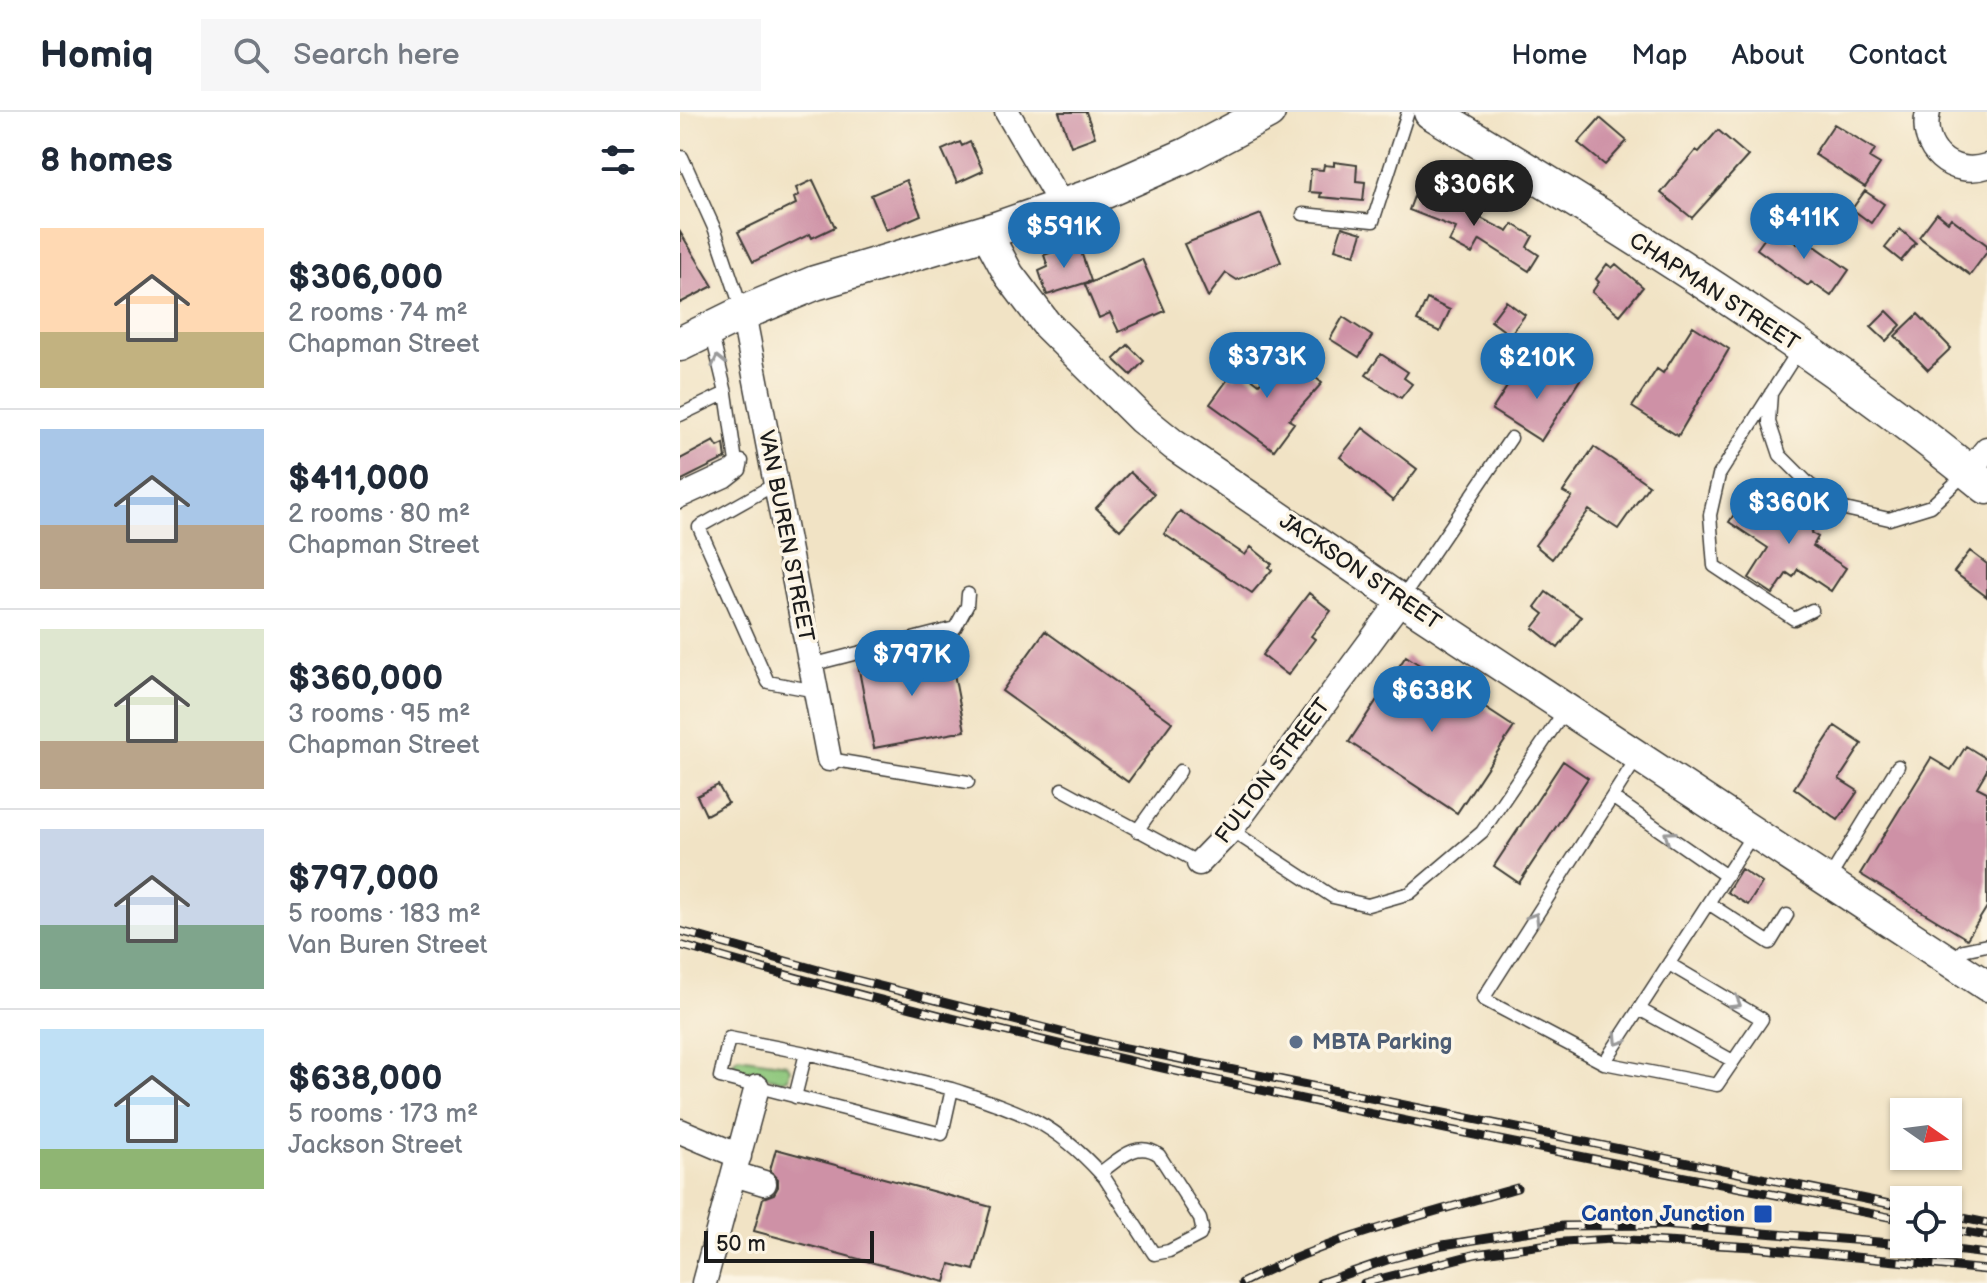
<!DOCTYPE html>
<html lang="en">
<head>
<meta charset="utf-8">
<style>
	body { margin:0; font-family:"Balsamiq Sans",sans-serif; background:#f6f6f7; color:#1f2937; height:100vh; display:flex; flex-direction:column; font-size:30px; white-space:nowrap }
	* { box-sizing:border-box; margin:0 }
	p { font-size:26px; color:#747a83 }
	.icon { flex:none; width:44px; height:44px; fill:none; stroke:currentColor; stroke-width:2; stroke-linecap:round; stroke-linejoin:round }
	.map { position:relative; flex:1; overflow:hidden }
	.sheet { display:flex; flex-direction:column; background:#fff; width:680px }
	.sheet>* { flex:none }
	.needle { width:52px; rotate:104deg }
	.buttons { position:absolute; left:1210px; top:986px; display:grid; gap:16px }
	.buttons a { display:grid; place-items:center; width:72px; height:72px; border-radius:0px; background:#fff; box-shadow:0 2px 6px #0004; font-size:40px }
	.scale { position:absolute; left:24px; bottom:20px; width:170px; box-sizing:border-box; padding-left:8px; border:4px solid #1c1c1c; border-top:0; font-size:22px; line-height:28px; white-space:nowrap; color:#1c1c1c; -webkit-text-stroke:6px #fcf5e5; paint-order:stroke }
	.price { position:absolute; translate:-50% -68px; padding:0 18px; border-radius:28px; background:#1f6fb2; color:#fff; font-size:26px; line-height:52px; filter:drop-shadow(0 2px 4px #0008) }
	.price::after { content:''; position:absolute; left:50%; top:48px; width:24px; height:18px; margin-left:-12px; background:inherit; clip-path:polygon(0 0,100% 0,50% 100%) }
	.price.active { background:#222; color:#fff }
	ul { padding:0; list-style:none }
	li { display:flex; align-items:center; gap:24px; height:200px; padding:0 40px }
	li+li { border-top:2px solid #e0e1e3 }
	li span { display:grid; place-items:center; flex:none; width:224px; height:160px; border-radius:0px; color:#555 }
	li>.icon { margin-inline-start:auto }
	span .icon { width:96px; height:96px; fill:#fffc; stroke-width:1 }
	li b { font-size:34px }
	h2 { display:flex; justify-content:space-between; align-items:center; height:96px; padding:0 40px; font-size:34px }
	header { display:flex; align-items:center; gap:48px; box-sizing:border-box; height:112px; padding:0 40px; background:#fff; border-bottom:2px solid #e0e1e3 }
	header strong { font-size:38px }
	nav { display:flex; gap:44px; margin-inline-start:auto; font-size:28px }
	.search { width:560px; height:72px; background:#f6f6f7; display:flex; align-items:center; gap:20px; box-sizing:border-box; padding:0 28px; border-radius:0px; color:#747a83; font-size:30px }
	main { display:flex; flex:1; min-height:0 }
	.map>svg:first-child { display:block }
	.green { fill:#8cc67a; stroke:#54714b; stroke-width:2 }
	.building { fill:#ce91a6 }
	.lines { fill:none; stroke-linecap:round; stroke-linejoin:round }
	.service-casing { stroke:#3c3a35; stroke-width:15 }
	.minor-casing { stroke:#3c3a35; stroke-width:27 }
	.tertiary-casing { stroke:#3c3a35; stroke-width:33 }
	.secondary-casing { stroke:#3c3a35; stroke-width:37 }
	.service { stroke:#fff; stroke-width:12 }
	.minor { stroke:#fff; stroke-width:24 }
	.tertiary { stroke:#fff; stroke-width:30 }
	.secondary { stroke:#fff; stroke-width:34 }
	.rail-casing { stroke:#1c1c1c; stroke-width:9 }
	.rail { stroke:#fcf5e5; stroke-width:6; stroke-dasharray:18; stroke-linecap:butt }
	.oneway { stroke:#999 }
	.service-dot { fill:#5c6f8a; stroke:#fcf5e5; stroke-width:3 }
	.transit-dot { fill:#1a4fb4; stroke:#fcf5e5; stroke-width:3 }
	.labels { text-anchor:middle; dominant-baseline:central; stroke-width:7; stroke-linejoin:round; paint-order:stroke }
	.street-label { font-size:22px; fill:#1c1c1c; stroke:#fcf5e5 }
	.service-label { font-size:22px; font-weight:bold; fill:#4e5e75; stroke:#fcf5e5; text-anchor:start }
	.transit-label { font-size:22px; font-weight:bold; fill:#164399; stroke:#fcf5e5; text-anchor:end }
</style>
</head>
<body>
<header>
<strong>Homiq</strong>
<div class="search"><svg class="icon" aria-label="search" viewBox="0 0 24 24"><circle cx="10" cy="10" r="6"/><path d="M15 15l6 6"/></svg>Search here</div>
<nav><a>Home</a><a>Map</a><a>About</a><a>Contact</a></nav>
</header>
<main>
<section class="sheet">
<h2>8 homes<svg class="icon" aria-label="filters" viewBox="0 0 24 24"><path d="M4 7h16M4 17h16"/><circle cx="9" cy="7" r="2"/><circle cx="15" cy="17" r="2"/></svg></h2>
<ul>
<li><span style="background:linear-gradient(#ffd9b3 65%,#c2b280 0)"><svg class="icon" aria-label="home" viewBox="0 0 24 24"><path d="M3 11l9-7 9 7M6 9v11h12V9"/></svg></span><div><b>$306,000</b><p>2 rooms · 74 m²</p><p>Chapman Street</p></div></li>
<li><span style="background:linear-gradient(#a9c7e8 60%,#b9a48a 0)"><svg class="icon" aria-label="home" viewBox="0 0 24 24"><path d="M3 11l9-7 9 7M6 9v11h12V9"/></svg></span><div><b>$411,000</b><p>2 rooms · 80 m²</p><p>Chapman Street</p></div></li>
<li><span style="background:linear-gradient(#dfe7d0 70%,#b9a48a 0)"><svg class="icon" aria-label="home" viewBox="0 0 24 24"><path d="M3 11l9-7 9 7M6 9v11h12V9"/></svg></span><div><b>$360,000</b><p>3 rooms · 95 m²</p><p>Chapman Street</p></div></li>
<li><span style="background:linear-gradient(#c9d6e8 60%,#7fa58c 0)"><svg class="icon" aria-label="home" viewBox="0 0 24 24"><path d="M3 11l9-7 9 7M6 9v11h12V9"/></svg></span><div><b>$797,000</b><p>5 rooms · 183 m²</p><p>Van Buren Street</p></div></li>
<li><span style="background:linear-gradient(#bfe0f5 75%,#8fb573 0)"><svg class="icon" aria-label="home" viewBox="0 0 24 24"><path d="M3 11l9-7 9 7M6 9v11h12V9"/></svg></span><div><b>$638,000</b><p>5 rooms · 173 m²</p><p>Jackson Street</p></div></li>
</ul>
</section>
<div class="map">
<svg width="1307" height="1171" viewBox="0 0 1307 1171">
	<rect width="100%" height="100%" fill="#fcf5e5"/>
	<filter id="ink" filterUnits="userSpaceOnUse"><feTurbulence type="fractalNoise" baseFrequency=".0125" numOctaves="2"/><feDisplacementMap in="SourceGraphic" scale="16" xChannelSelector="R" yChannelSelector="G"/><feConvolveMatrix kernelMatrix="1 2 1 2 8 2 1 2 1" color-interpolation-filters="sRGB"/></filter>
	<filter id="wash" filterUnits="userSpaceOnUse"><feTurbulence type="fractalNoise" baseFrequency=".006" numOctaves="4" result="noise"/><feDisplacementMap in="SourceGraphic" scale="32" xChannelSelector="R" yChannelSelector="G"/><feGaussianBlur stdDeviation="1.8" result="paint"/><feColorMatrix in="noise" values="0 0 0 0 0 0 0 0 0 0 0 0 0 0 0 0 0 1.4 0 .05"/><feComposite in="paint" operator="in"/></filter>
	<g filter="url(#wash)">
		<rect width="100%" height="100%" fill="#f1e3c5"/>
		<path class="green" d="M58 945 107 952 110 957 108 967 102 969 56 956 53 950Z"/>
		<g id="blocks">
			<path class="building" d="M379 0H406L415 25 391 34Z
				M920 6 947 29 925 53 898 31Z
				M1154 12 1195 37 1190 46 1200 52 1185 75 1134 42Z
				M1038 18 1068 44 1012 106 981 81 1016 38 1019 40Z
				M280 30 282 34 290 30 303 59 277 71 262 38Z
				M654 50 677 53 676 69 685 70 683 89 640 85 641 81 629 80 631 57 643 58 644 53 654 54Z
				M133 68 155 115 132 126 130 122 73 150 58 120 116 92 114 86 119 83 116 76Z
				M226 68 241 103 206 118 191 83Z
				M756 73 779 82 775 93 828 120 833 112 853 124 847 135 859 143 849 159 800 128 792 142 769 130 776 116 729 98 736 79 752 85Z
				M1185 79 1204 92 1191 111 1172 97Z
				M1257 101 1268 110 1271 106 1307 133V140L1290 163 1239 125Z
				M581 102 601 150 557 168 546 161 528 185 504 132Z
				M662 115 682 121 675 143 655 137Z
				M1093 115 1117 132 1122 125 1169 158 1151 184 1131 170 1128 174 1077 137Z
				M1220 117 1236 131 1221 149 1205 136Z
				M0 120 33 174 0 191Z
				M398 131 411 169 367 183 359 159 368 155 364 143Z
				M462 147 485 199 439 220 430 201 419 206 405 173Z
				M927 152 932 156 936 152 963 175 940 203 912 180 919 170 916 167Z
				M747 187 770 198 760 220 737 209Z
				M826 189 845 203 830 223 811 209Z
				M1207 199 1221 213 1206 229 1191 215Z
				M1238 202 1271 236 1248 258 1215 224Z
				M663 205 692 224 679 245 650 227Z
				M1013 214 1049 237 998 324 952 295 977 257 983 261Z
				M448 233 464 249 451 263 434 247Z
				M607 241 642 271 609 308 614 311 594 338 530 292 551 263 555 266 561 258 579 272Z
				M701 242 728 260 724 266 732 272 721 286 686 263Z
				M875 250 901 266 861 329 812 298 836 261 858 276Z
				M683 316 737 357 713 389 660 345Z
				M34 329 38 335 44 332 46 346 0 369V347Z
				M914 335 969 373 938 417 909 398 872 447 855 433 892 385 883 380Z
				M450 360 474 382 440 418 416 396Z
				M1125 382 1147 397 1131 421 1138 425 1133 434 1166 456 1151 479 1118 457 1113 465 1107 461 1093 482 1069 466 1088 436 1049 410 1063 389 1103 415Z
				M500 399 565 443 571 435 592 452 589 455 592 458 572 481 484 422Z
				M1290 439 1307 452V485L1274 460Z
				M866 480 901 505 878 536 853 516 864 502 855 495Z
				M629 481 651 499 631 524 635 527 608 563 582 543Z
				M365 519 492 610 448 670 322 579Z
				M269 536 285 619 194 636 178 553Z
				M726 544 834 615 777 701 669 630Z
				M1155 614 1182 632 1159 667 1178 679 1158 708 1114 676Z
				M1286 634 1307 647V658L1297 675 1307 680V795L1287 827 1180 762 1251 646 1271 658Z
				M883 649 908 666 839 771 814 754Z
				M38 673 48 691 26 703 17 684Z
				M1061 757 1082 771 1068 793 1047 780Z
				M96 1037 311 1095 294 1158 270 1152 265 1170 74 1119 83 1086 94 1082 98 1075V1067L90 1058Z"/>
		</g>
	</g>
	<g filter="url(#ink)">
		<use href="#blocks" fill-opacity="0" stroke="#3c3a35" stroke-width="2"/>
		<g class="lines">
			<defs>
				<path id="service" d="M2 45 35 118 62 198
					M623 102 693 109 728 0
					M1120 236 1039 363 1030 403 1034 454 1114 507 1132 498
					M1091 281 1089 310 1100 343 1130 373 1165 397 1209 407 1251 394 1286 361
					M0 303 46 281
					M97 371 19 415 88 570 136 579
					M0 379 49 356 56 350 46 281 31 219
					M0 390 46 369 60 358 62 349
					M721 488 831 326
					M131 553 275 516 287 494 288 482
					M957 646 803 887 924 951 1073 722
					M149 647 288 670
					M382 677 519 751
					M932 685 1046 764
					M551 718 653 785 688 793 730 781 802 720 886 597
					M457 719 500 659
					M1147 770 1218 654
					M1028 791 1090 831 1107 803
					M1272 851 1283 838 1307 833
					M959 897 1053 949
					M49 926 126 941 272 977 262 1022 40 965Z
					M924 951 1037 973 1082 907 989 852
					M272 977C338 999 372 1008 420 1061L424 1065 474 1142 489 1139 520 1123 522 1116 520 1107 479 1043C457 1027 438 1048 420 1061
					M115 985 126 941"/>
				<path id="minor" d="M327 0 382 94
					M1248 0C1239 37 1271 66 1307 54
					M63 201 149 647
					M1288 360 1307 337
					M519 751 551 718 721 488
					M0 1019 59 1044
					M54 1062 84 1071
					M24 1171 77 975"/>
				<path id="tertiary" d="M306 120 329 163 367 213 462 307 494 333 721 488 1307 874"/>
				<path id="secondary" d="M751 0C940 114 1137 235 1307 375
					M0 232 63 201 135 171 316 117 423 80 507 43 588 0"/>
			</defs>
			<use href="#service" class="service-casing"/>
			<use href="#minor" class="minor-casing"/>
			<use href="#tertiary" class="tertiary-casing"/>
			<use href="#secondary" class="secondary-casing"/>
			<use href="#service" class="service"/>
			<use href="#minor" class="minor"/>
			<use href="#tertiary" class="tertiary"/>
			<use href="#secondary" class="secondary"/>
			<defs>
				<path id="rail" d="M0 819 149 861 436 934 1224 1095
					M0 833C402 950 813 1027 1224 1108
					M1268 1103 1307 1111
					M1268 1117 1307 1124
					M1226 1132 1307 1142
					M562 1171C647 1126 745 1103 837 1076
					M640 1171 710 1147 763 1133 883 1114 981 1113 1224 1132
					M684 1171 796 1142 884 1130 932 1127 1074 1135 1307 1158"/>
			</defs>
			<use href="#rail" class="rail-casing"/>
			<use href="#rail" class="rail"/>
		</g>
		<defs><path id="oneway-chevron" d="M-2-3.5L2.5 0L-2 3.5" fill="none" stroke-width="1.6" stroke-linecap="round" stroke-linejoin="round" transform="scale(2)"/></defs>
		<g class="oneway">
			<use href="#oneway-chevron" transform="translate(38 249) rotate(-103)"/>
			<use href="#oneway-chevron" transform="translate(989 724) rotate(-145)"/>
			<use href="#oneway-chevron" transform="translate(854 806) rotate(-58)"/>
			<use href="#oneway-chevron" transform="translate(1056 891) rotate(31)"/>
			<use href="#oneway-chevron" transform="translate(939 928) rotate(123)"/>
		</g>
	</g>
	<circle class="service-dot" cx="616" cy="930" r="8"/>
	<rect class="transit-dot" x="1073" y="1092" width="20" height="20" rx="4"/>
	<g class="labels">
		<g class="street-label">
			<text transform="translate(1034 180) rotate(33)">CHAPMAN STREET</text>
			<text transform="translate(106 424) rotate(79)">VAN BUREN STREET</text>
			<text transform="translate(680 460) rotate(34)">JACKSON STREET</text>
			<text transform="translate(593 659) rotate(-53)">FULTON STREET</text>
		</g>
		<g class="service-label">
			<text x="632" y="930">MBTA Parking</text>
		</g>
		<g class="transit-label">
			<text x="1065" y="1102">Canton Junction</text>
		</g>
	</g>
</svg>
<div class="buttons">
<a><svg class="needle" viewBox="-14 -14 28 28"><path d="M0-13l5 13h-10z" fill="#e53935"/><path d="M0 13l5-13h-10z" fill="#747a83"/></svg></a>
<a><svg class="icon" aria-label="locate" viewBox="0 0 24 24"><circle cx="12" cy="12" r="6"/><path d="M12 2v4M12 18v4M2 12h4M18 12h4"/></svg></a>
</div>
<div class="scale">50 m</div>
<b class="price active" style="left:794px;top:116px">$306K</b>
<b class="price" style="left:1124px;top:149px">$411K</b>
<b class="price" style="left:384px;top:158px">$591K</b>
<b class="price" style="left:587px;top:288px">$373K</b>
<b class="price" style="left:857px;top:289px">$210K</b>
<b class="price" style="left:1109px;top:434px">$360K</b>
<b class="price" style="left:232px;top:586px">$797K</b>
<b class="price" style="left:752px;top:622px">$638K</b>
</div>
</main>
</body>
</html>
